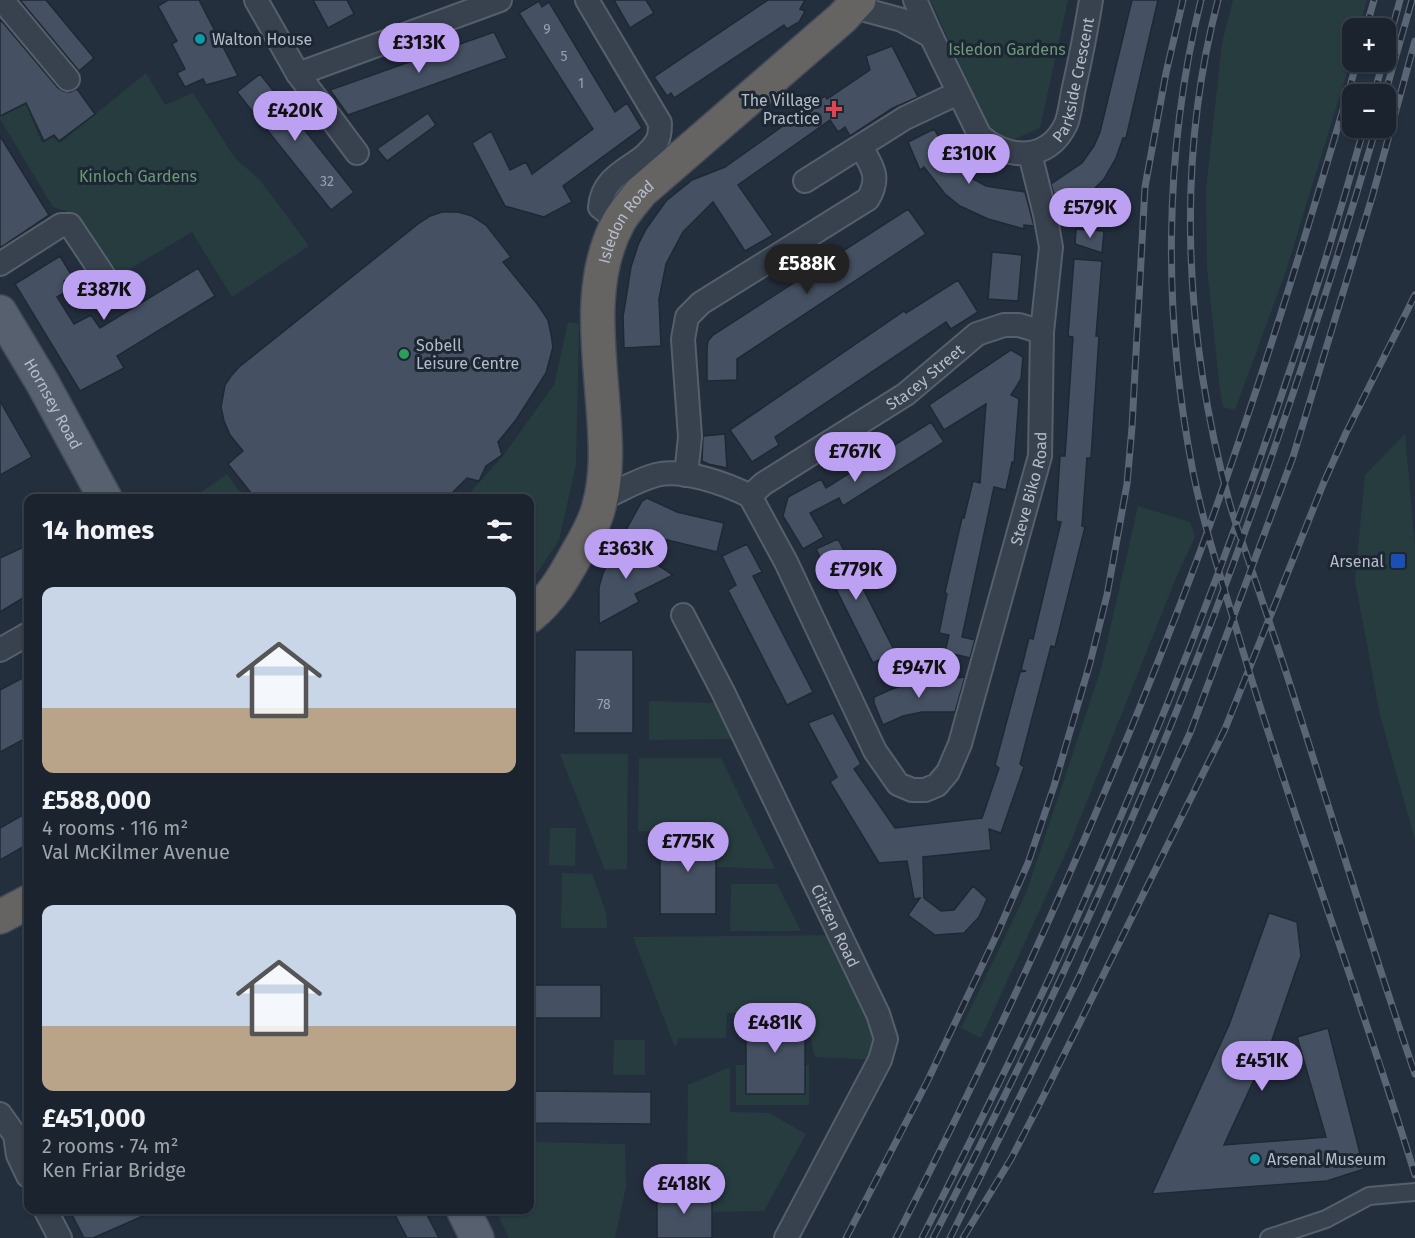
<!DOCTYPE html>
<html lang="en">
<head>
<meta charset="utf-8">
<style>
	body { margin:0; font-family:"Fira Sans",sans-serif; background:#282f3a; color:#f1f3f6; height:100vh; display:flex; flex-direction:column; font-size:22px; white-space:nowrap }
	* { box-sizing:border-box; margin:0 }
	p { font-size:20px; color:#a0a4aa }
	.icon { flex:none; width:33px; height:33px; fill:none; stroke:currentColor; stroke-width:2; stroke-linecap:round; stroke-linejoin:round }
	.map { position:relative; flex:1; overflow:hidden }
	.sheet { position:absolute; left:24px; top:494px; width:510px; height:720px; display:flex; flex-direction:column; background:#1b232e; border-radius:12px; box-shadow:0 2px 4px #0004,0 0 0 2px #39404a }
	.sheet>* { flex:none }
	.tools { position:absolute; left:1342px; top:18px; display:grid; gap:12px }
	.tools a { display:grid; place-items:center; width:54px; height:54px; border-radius:12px; background:#1b232e; box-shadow:0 2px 4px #0004,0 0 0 2px #39404a; font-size:30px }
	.price { position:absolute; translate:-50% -51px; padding:0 14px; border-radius:21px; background:#bca0f2; color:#111; font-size:20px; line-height:39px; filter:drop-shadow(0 2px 3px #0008) }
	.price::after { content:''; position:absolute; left:50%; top:36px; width:18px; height:14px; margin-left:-9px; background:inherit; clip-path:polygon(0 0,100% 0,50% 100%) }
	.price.selected { background:#222; color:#fff }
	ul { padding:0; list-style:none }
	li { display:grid; align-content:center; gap:12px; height:318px; padding:0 18px }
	li span { display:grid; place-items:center; height:186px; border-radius:12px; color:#555 }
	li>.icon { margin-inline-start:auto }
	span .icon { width:108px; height:108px; fill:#fffc; stroke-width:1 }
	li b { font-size:26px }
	h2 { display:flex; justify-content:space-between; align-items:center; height:72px; padding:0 18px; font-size:26px }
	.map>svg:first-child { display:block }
	.green { fill:#263c3f }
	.building { fill:#455162; stroke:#1f2835; stroke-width:1.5 }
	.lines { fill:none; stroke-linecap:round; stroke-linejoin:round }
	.pedestrian-casing { stroke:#565f6c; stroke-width:20 }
	.minor-casing { stroke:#565f6c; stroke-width:26 }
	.primary-casing { stroke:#414a57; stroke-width:36 }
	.trunk-casing { stroke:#434c59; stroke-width:36 }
	.pedestrian { stroke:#38414e; stroke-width:16 }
	.minor { stroke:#38414e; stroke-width:22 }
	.primary { stroke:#56606e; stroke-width:33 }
	.trunk { stroke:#656462; stroke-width:33 }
	.rail-casing { stroke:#5a6575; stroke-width:7 }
	.rail { stroke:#1d2633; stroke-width:4.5; stroke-dasharray:14; stroke-linecap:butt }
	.culture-dot { fill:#0f9aa8; stroke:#1d2633; stroke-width:2 }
	.health-dot { fill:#e0444e; stroke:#1d2633; stroke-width:2 }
	.leisure-dot { fill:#2e9e5b; stroke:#1d2633; stroke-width:2 }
	.transit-dot { fill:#1a4fb4; stroke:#1d2633; stroke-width:2 }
	.labels { text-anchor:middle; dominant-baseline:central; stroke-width:6; stroke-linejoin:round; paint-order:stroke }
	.number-label { font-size:14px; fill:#98a1af }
	.poi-label { font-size:16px; fill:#b4bcc9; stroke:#1d2633; text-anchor:start }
	.park-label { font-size:16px; fill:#6b9a76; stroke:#1d2633 }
	.street-label { font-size:16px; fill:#b4bcc9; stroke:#1d2633 }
</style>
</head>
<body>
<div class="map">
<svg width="1415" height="1238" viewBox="0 0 1415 1238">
	<rect width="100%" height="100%" fill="#242f3e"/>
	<path class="green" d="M930 0H1068L1040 128 1007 142 991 130Z
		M1233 0H1367L1359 28H1353V51L1344 82 1285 274 1235 410 1223 407 1220 390 1207 269 1206 188 1222 43Z
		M146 73 165 105 193 93 235 158 260 180 309 246 232 297 192 232 121 274 66 211 53 207 0 119V117L26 104 42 143 53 137 60 143Z
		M568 322 579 324 576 465 559 540 530 584V498H465L503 456 554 385Z
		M1405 434 1415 546V840L1380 715 1355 580 1365 475Z
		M227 474 244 498H193Z
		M1138 506 1190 522 1195 537 1178 573 1069 846 981 1038 961 1028 1026 893 1101 669Z
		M649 701 718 703 736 739 649 740Z
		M560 754H628L627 869 605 870Z
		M639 758H721L775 869 716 867V833L638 831Z
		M550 828H576L575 866 549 865Z
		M562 873 592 874 606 912 607 928H561Z
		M731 884H777L801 931H730Z
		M840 935 878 1014 880 1060 815 1057 804 1013H727L726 1038H678L677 1045H674L633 937Z
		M614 1040H645V1075H613Z
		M736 1065H809V1105H736Z
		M730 1067V1112L769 1113 806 1134 764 1211 712 1212 687 1192 688 1085Z
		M530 1142 625 1144 626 1187 615 1238H509L495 1209H530Z"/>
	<path class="building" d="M20 0H46L94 58 79 71Z
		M168 0H199L238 76 206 85 203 79 185 87 177 73 185 69 172 44 177 41 158 6Z
		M313 0H347L354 14 328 28Z
		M614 0H646L654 13 630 28Z
		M768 0H805L800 9 805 11 799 22 787 29 784 25 674 98 671 93 667 96 654 77Z
		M1132 0H1158L1126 138H1123L1116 158 1104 179 1078 205 1059 214 1051 184 1082 163 1094 146 1100 132Z
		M539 1 542 7 549 2 615 112 627 103 642 128 563 186 572 202 544 217 505 206 472 143 491 131 510 170 526 162 532 174 593 129 519 13Z
		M0 19 58 88 63 91 70 92 77 89 95 114 59 141 54 135 44 141 26 103 0 116Z
		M494 32 507 58 396 98 348 115 330 90Z
		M892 46 918 97 893 108 850 136 845 127 838 132 830 120 738 185 773 235 745 251 713 202 683 232 666 264 659 299 661 346 624 348 623 317 631 267 638 245 646 229 666 201 692 180 725 167 825 96 827 99 870 70 866 56Z
		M260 74 354 192 331 210 237 92Z
		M428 113 436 125 387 161 377 149Z
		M934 129 952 158 973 179 986 186 1025 192 1034 226 1024 225V229L988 219 960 206 945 194 924 167 920 170 908 142Z
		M0 136 49 215 0 248Z
		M908 209 926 234 737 359V380L707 381V347L708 341 713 335Z
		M442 212H458L472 216 486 225 511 257 503 262 538 305 548 320 551 334 553 347 546 373 516 420 498 442 502 455 486 466 479 481 467 478 447 498H255L228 464 243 451 230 435 224 421 221 407 225 385 231 376 239 367 418 224 430 216Z
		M1076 229 1104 231 1102 253 1075 244Z
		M992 252 1022 255 1018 301 988 299Z
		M60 256 72 276 64 281 69 290 57 297 74 324 91 315 100 328 198 268 215 296 117 356 124 368 80 391 15 284Z
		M1074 259 1102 261 1096 336H1099L1091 458H1087L1082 526 1085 527 1055 647 1051 646 1020 764 1024 767 1001 833 989 829 991 850 923 857 924 898 941 911 954 910 973 886 987 899 979 917 964 933 935 935 908 915 920 898 914 899 907 861 879 863 830 782 837 777 808 723 833 713 861 764 854 769 895 828 982 818 999 768 995 765 1020 672 1026 671 1021 670 1029 638 1033 639 1061 522 1056 521 1060 456H1065L1073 337 1068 336Z
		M958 280 978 312 951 329 946 322 775 437 779 445 752 462 730 430 904 311 906 313Z
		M1011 350 1023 357 1021 379 1011 395 1019 399 1014 463 1012 462 1006 490 994 487 962 637 975 640 970 658 945 652 949 635 939 633 947 594 945 592 962 518H964L973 481 980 483 986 404 944 430 929 405Z
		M0 401 32 457 0 475Z
		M931 422 944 442 843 506 839 498 810 513 824 537 803 549 783 516 788 497 821 479 826 488Z
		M725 434 727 468 708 464 702 461 703 436Z
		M647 498 677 512 724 523 717 552 626 530 642 501Z
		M838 539 895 652 873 663 816 549Z
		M620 540 673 575 635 594 639 602 599 624V587L603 573Z
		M747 544 762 572 753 576 813 692 787 705 728 590 736 585 722 556Z
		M28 545V595L0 612V558Z
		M575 650H633V733H574Z
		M28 675V737L0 752V690Z
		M965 677 955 712H922L903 716 883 725 874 703V697L892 689 915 682Z
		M28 812V844L0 860V828Z
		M660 832 716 833V914H660Z
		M1269 913 1297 922 1301 956 1271 1043 1224 1145 1326 1137 1297 1037 1328 1028 1364 1169 1327 1181 1152 1194 1229 1025Z
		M530 985H601V1018H530Z
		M746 1013H805V1094H746Z
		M530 1091 651 1092V1124L530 1123Z
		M657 1192H712V1238H657Z
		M69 1209H159L93 1238H84Z
		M392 1209H424L439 1238H407Z"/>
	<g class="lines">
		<defs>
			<path id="pedestrian" d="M1269 1238 1326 1219 1369 1196 1415 1192"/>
			<g id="minor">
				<path d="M2 0 68 79"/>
				<path d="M256 0 298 74 357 153"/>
				<path d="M587 0 660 123C660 128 660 136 657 141 642 168 603 170 600 207L619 222"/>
				<path id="s1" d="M915 0 931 36 980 136C1009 160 1048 162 1066 124 1070 114 1071 102 1073 92 1080 61 1086 31 1091 0"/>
				<path d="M854 7 902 20 931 36"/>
				<path d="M298 74 500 0"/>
				<path d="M805 181 905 118 958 93"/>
				<path d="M0 264 61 225H70L110 285"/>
				<path d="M686 475 690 437 683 339 687 317 701 303 868 199C881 177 872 166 861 147"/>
				<path id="s2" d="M750 496 786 562 875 751 898 784 912 790H925L937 785 948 772 960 744 1040 456 1042 332 1051 247 1045 214 1030 154"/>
				<path id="s3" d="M601 499C620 491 637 480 656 475 682 468 727 484 750 496L763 484 906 394 977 334 1004 325H1019L1042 332"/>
				<path id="s4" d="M683 615 723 692 878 1014 886 1039 880 1060 786 1238"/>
				<path d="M0 650 28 634"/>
				<path d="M0 1114 15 1135 18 1155 28 1176"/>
				<path d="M45 1209 60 1238"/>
			</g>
			<g id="primary">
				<path id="s5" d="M0 312 42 382 105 498"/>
				<path d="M463 1209 477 1238"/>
			</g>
			<g id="trunk">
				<path id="s6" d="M530 616C551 599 563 579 576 555 585 540 595 523 599 506 607 477 606 448 604 419 600 354 586 281 619 221 625 211 634 201 641 192L842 18 859 0"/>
				<path d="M0 917 28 902"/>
			</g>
		</defs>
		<use href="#pedestrian" class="pedestrian-casing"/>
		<use href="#minor" class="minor-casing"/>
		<use href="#primary" class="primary-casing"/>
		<use href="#trunk" class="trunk-casing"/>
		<use href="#pedestrian" class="pedestrian"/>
		<use href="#minor" class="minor"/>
		<use href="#primary" class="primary"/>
		<use href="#trunk" class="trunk"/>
		<defs>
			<path id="rail" d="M1201 0C1163 153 1163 317 1193 472 1205 532 1225 590 1242 648 1295 825 1361 998 1415 1175
				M1218 0C1175 164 1185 339 1229 501 1235 523 1243 544 1250 565 1265 609 1280 653 1294 697 1334 823 1372 949 1415 1074
				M1366 28 1374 0
				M1386 51 1400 0
				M1374 94 1383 62
				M1385 94 1412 0
				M846 1238 927 1082 997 934 1028 863 1054 786 1090 663 1107 595 1127 484 1132 427 1145 187 1166 73 1183 0
				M896 1238C1010 1016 1113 786 1200 552 1259 391 1309 226 1357 62
				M922 1238C967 1148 1012 1059 1054 968 1178 696 1284 415 1364 128
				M933 1238C1020 1071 1100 899 1171 725 1250 530 1317 330 1376 128
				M950 1238 1077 981 1190 733 1293 457 1373 194 1415 41
				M963 1238 1011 1159 1042 1099 1225 729 1324 482 1346 433 1415 295"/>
		</defs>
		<use href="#rail" class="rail-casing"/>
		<use href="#rail" class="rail"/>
	</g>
	<g class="culture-dot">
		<circle cx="200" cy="39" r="6"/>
		<circle cx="1255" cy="1159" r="6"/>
	</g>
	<path class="health-dot" d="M831 100h6v6h6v6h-6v6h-6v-6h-6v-6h6z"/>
	<circle class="leisure-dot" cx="404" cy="354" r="6"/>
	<rect class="transit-dot" x="1390" y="553" width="16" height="16" rx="3"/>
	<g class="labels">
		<g class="number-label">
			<text x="547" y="29">9</text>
			<text x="564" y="56">5</text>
			<text x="581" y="83">1</text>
			<text x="327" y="181">32</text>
			<text x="604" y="704">78</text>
		</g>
		<g class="poi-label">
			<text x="212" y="39">Walton House</text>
			<text x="820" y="100" text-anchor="end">The Village<tspan x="820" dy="18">Practice</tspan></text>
			<text x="416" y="345">Sobell<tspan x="416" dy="18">Leisure Centre</tspan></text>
			<text x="1384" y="561" text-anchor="end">Arsenal</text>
			<text x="1267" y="1159">Arsenal Museum</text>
		</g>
		<g class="park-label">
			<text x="1007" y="49">Isledon Gardens</text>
			<text x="138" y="176">Kinloch Gardens</text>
		</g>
		<g class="street-label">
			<text stroke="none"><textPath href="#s1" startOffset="298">Parkside Crescent</textPath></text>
			<text stroke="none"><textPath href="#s6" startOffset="423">Isledon Road</textPath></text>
			<text stroke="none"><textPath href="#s3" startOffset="370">Stacey Street</textPath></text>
			<text stroke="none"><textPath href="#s5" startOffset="106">Hornsey Road</textPath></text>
			<text stroke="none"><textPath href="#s2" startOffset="678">Steve Biko Road</textPath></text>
			<text stroke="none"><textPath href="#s4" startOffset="346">Citizen Road</textPath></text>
		</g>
	</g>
</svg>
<div class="tools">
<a>+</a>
<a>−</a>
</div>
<b class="price" style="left:419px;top:74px">£313K</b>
<b class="price" style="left:295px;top:142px">£420K</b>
<b class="price" style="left:969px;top:185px">£310K</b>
<b class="price" style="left:1090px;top:239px">£579K</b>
<b class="price selected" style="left:807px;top:295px">£588K</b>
<b class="price" style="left:104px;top:321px">£387K</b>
<b class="price" style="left:855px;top:483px">£767K</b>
<b class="price" style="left:626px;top:580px">£363K</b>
<b class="price" style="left:856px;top:601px">£779K</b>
<b class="price" style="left:919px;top:699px">£947K</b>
<b class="price" style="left:688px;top:873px">£775K</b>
<b class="price" style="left:775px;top:1054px">£481K</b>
<b class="price" style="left:1262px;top:1092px">£451K</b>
<b class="price" style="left:684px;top:1215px">£418K</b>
<section class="sheet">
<h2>14 homes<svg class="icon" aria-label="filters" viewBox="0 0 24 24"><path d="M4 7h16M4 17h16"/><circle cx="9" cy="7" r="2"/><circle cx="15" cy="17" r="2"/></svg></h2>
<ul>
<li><span style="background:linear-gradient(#c9d6e8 65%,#b9a48a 0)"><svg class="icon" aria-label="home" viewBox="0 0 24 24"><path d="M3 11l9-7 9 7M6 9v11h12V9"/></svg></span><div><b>£588,000</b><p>4 rooms · 116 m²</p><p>Val McKilmer Avenue</p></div></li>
<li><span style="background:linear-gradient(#c9d6e8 65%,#b9a48a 0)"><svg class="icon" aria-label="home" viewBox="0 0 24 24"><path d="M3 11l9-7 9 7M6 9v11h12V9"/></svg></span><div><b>£451,000</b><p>2 rooms · 74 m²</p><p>Ken Friar Bridge</p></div></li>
</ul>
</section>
</div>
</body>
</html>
